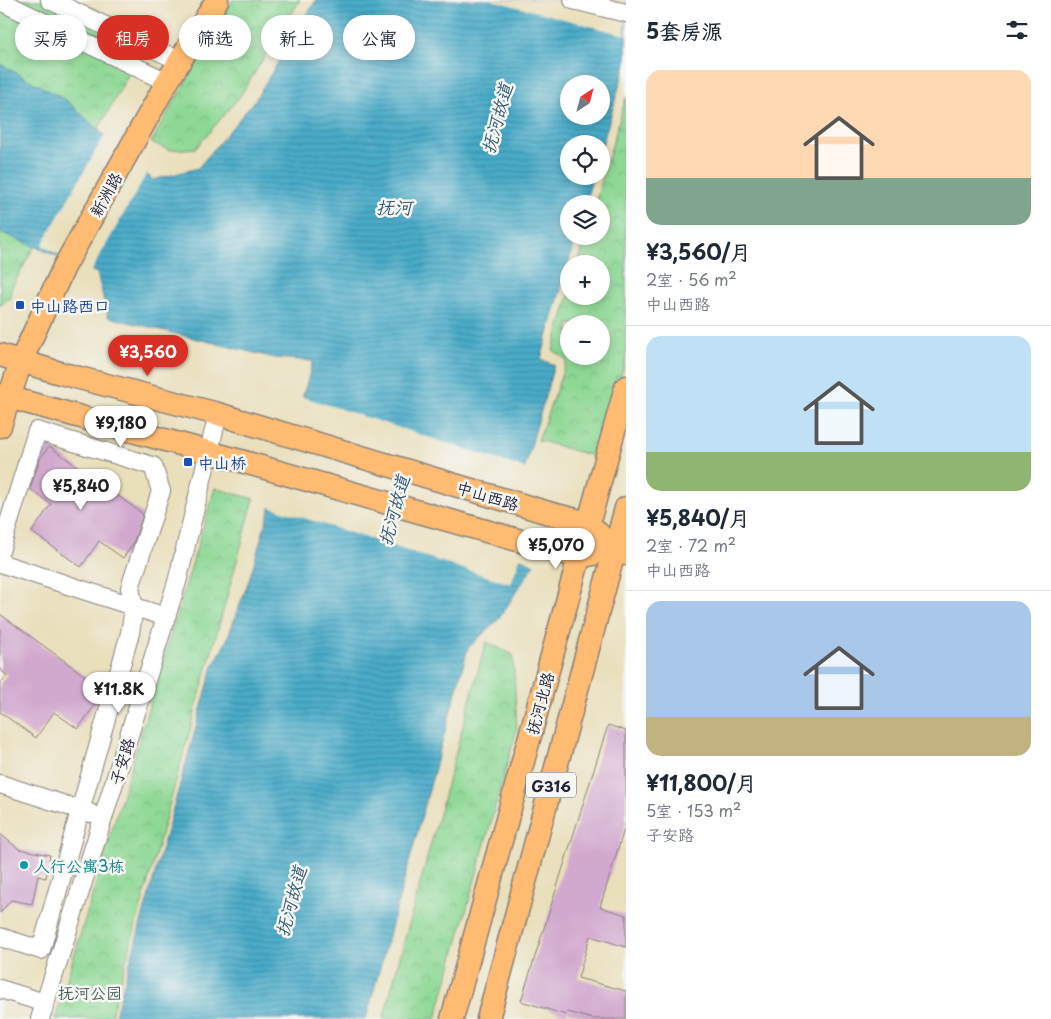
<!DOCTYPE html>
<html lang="zh">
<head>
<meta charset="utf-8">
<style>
	body { margin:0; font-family:"Playpen Sans","LXGW WenKai TC",sans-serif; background:#f6f6f7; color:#1f2937; height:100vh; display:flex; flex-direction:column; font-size:19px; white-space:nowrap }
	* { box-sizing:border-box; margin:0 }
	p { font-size:16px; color:#747a83 }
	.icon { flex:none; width:28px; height:28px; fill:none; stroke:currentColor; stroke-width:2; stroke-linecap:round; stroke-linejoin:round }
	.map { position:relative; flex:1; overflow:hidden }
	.side { display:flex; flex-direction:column; background:#fff; width:425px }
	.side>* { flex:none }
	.banner { position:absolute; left:15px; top:15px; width:475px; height:45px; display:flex; gap:10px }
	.needle { width:32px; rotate:36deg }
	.controls { position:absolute; left:560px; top:75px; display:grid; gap:10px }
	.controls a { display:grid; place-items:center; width:50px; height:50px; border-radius:50%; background:#fff; box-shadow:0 2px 8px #0003; font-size:25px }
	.price { position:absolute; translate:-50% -42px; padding:0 11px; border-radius:18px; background:#fff; color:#222; font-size:16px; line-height:32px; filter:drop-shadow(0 1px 2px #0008) }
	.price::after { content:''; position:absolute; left:50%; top:30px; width:15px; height:11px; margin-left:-8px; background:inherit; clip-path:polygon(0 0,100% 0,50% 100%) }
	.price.active { background:#d93025; color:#fff }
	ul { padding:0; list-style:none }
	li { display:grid; align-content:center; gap:10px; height:265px; padding:0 20px }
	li+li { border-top:1px solid #e0e1e3 }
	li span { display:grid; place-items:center; height:155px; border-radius:15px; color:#555 }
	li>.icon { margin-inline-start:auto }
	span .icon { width:90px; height:90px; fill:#fffc; stroke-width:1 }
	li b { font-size:21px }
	h2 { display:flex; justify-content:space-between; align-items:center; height:60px; padding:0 20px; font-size:21px }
	.chip { padding:0 18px; border-radius:22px; background:#fff; box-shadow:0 2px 8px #0003; font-size:18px; line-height:45px }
	.chip.active { background:#d93025; color:#fff }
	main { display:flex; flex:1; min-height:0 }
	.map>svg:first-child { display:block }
	.park { fill:url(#park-crowns); stroke:#587d68; fill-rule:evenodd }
	.water { fill:url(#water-rules); stroke:#356682; fill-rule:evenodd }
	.pier { fill:#e9dfbb }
	.building { fill:#d1a8ce }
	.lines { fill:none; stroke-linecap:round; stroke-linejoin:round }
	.minor-casing { stroke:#86807b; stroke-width:20 }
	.major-casing { stroke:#86807b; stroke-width:25 }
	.minor { stroke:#fff; stroke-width:18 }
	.major { stroke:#ffbb71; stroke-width:22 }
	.transit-dot { fill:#1a4fb4; stroke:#f6f6f2; stroke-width:2 }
	.culture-dot { fill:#0f9aa8; stroke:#f6f6f2; stroke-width:2 }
	.labels { text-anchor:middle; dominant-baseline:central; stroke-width:5; stroke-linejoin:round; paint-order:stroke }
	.shield { fill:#f6f6f2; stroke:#626272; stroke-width:1 }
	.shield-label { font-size:15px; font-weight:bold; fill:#22223b }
	.street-label { font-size:16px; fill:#22223b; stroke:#f6f6f2 }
	.transit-label { font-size:16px; fill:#164399; stroke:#f6f6f2; text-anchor:start }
	.culture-label { font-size:16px; fill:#0d838f; stroke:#f6f6f2; text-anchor:start }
	.park-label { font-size:16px; fill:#425956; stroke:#f6f6f2 }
	.water-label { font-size:18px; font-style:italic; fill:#315973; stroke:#f6f6f2 }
</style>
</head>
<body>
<main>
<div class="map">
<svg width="626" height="1019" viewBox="0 0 626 1019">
	<defs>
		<pattern id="park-crowns" width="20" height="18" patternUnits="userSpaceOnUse" patternTransform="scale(1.25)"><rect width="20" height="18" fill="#8dd894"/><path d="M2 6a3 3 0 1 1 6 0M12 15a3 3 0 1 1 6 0" fill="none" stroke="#79b980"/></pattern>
		<pattern id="water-rules" width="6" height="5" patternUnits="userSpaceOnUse" patternTransform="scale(1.25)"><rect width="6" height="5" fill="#48abc8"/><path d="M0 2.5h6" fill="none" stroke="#3c8ba4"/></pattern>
	</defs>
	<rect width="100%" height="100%" fill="#f6f6f2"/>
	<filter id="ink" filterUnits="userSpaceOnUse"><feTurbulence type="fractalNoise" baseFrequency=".02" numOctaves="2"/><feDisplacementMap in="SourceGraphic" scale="10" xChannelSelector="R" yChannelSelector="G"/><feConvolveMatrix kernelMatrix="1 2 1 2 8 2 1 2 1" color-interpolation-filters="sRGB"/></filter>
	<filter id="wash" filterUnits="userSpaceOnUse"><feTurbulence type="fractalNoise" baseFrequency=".0096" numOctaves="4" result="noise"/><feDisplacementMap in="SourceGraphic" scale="20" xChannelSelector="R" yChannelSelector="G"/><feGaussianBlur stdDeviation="1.12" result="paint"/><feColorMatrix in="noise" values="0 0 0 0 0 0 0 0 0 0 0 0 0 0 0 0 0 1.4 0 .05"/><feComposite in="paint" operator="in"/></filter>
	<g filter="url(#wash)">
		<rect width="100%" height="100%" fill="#e9dfbb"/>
		<path class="park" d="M0 0H76L150 35 11 289 10 298 0 306Z
			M232 0H300L240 96 196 148 169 150 151 142Z
			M626 97V358L599 458 538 440 567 360 553 350 569 295 601 296V264H578L586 236H601V204H595ZM569 324H601V356H569Z
			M215 488 254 499 110 1019H55Z
			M486 642 513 655 517 729 436 1019H383Z"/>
		<path class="water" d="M316 0H626V63L601 149V144H569V176H593L585 204H569V236H576L541 359 554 365 502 548 534 565 498 620 468 648 366 1019H114L213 666 226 642 249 580 313 361 275 358 108 317 97 273 0 232V64L66 100 153 180 198 168 255 100ZM569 84H601V116H569Z"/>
		<path class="pier" d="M491 0H626L625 35Z
			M106 133 148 171 90 273 42 245Z
			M300 396 527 469 505 547 521 555 511 584 267 506Z"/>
		<g id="blocks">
			<path class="building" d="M49 446 143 514 133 544 123 558 99 541 81 567 32 532 51 504 30 489 40 459Z
				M0 614 103 689 101 696 78 729 54 712 36 738 0 712V684L7 675 0 670Z
				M608 725 626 731V823L600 907 626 915V947L590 936 578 978 626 991V1019H593L567 1012 566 1015 521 1001Z
				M0 834 19 849 50 855 46 878 38 876 32 904 11 900 0 913Z"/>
		</g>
	</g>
	<g filter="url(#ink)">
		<use href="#blocks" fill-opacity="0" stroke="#86807b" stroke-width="1"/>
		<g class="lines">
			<defs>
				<path id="minor" d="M50 0 180 61
					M573 0 626 13
					M0 1 167 82
					M0 551 37 431 153 466 161 491 130 588 134 608 130 633 41 950 0 937
					M0 563 166 617
					M0 784 90 813
					M0 989 45 1003
					M40 1019 177 582 218 414"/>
				<path id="major" d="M0 355 60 373 218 414 552 514 588 523 614 550 626 554
					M0 395 209 452 542 547 579 557 593 554
					M0 426 21 361 64 267 167 82 217 0
					M452 1019 626 387
					M488 1019 626 508"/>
			</defs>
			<use href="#minor" class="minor-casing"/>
			<use href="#major" class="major-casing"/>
			<use href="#minor" class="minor"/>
			<use href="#major" class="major"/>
		</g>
	</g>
	<g class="transit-dot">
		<rect x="15" y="300" width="10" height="10" rx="2.5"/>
		<rect x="183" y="457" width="10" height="10" rx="2.5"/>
	</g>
	<circle class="culture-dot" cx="24" cy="865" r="5"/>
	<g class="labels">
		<rect class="shield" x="526" y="772.5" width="50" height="25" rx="4"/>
		<g class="shield-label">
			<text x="551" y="785">G316</text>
		</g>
		<g class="street-label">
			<text transform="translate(105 194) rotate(-61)">新洲路</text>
			<text transform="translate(488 495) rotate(17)">中山西路</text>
			<text transform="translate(539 703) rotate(-75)">抚河北路</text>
			<text transform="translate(121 761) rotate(-73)">子安路</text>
		</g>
		<g class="transit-label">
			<text x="30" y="305">中山路西口</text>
			<text x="198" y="462">中山桥</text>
		</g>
		<g class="culture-label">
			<text x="34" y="865">人行公寓3栋</text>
		</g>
		<g class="park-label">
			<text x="90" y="992">抚河公园</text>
		</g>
		<g class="water-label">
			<text transform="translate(496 118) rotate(-75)">抚河故道</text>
			<text x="394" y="206">抚河</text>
			<text transform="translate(393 510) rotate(-75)">抚河故道</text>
			<text transform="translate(290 901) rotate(-75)">抚河故道</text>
		</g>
	</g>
</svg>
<div class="controls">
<a><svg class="needle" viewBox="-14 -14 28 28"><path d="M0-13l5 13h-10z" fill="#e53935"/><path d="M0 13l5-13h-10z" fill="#747a83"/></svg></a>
<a><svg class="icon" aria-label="locate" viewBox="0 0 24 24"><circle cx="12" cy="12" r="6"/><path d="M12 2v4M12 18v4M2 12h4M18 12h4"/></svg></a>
<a><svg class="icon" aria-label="layers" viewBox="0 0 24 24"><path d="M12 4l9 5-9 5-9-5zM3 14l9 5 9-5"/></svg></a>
<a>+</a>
<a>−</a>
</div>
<b class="price active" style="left:148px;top:377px">¥3,560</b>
<b class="price" style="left:121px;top:448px">¥9,180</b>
<b class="price" style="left:81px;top:511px">¥5,840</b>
<b class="price" style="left:556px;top:570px">¥5,070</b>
<b class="price" style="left:119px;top:714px">¥11.8K</b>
<div class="banner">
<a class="chip">买房</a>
<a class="chip active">租房</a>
<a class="chip">筛选</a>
<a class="chip">新上</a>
<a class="chip">公寓</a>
</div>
</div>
<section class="side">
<h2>5套房源<svg class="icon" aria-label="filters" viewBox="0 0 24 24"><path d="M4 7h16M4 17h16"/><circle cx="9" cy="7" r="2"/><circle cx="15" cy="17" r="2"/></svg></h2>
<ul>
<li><span style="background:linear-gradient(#ffd9b3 70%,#7fa58c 0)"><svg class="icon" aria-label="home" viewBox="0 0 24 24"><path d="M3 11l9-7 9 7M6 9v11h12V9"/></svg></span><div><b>¥3,560/月</b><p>2室 · 56 m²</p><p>中山西路</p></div></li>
<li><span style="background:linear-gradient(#bfe0f5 75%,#8fb573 0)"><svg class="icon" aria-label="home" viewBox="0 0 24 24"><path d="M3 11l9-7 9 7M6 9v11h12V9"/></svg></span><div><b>¥5,840/月</b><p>2室 · 72 m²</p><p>中山西路</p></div></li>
<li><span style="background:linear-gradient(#a9c7e8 75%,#c2b280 0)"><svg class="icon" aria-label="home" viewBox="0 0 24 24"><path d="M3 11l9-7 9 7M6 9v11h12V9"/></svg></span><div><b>¥11,800/月</b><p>5室 · 153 m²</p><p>子安路</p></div></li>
</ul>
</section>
</main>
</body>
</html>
